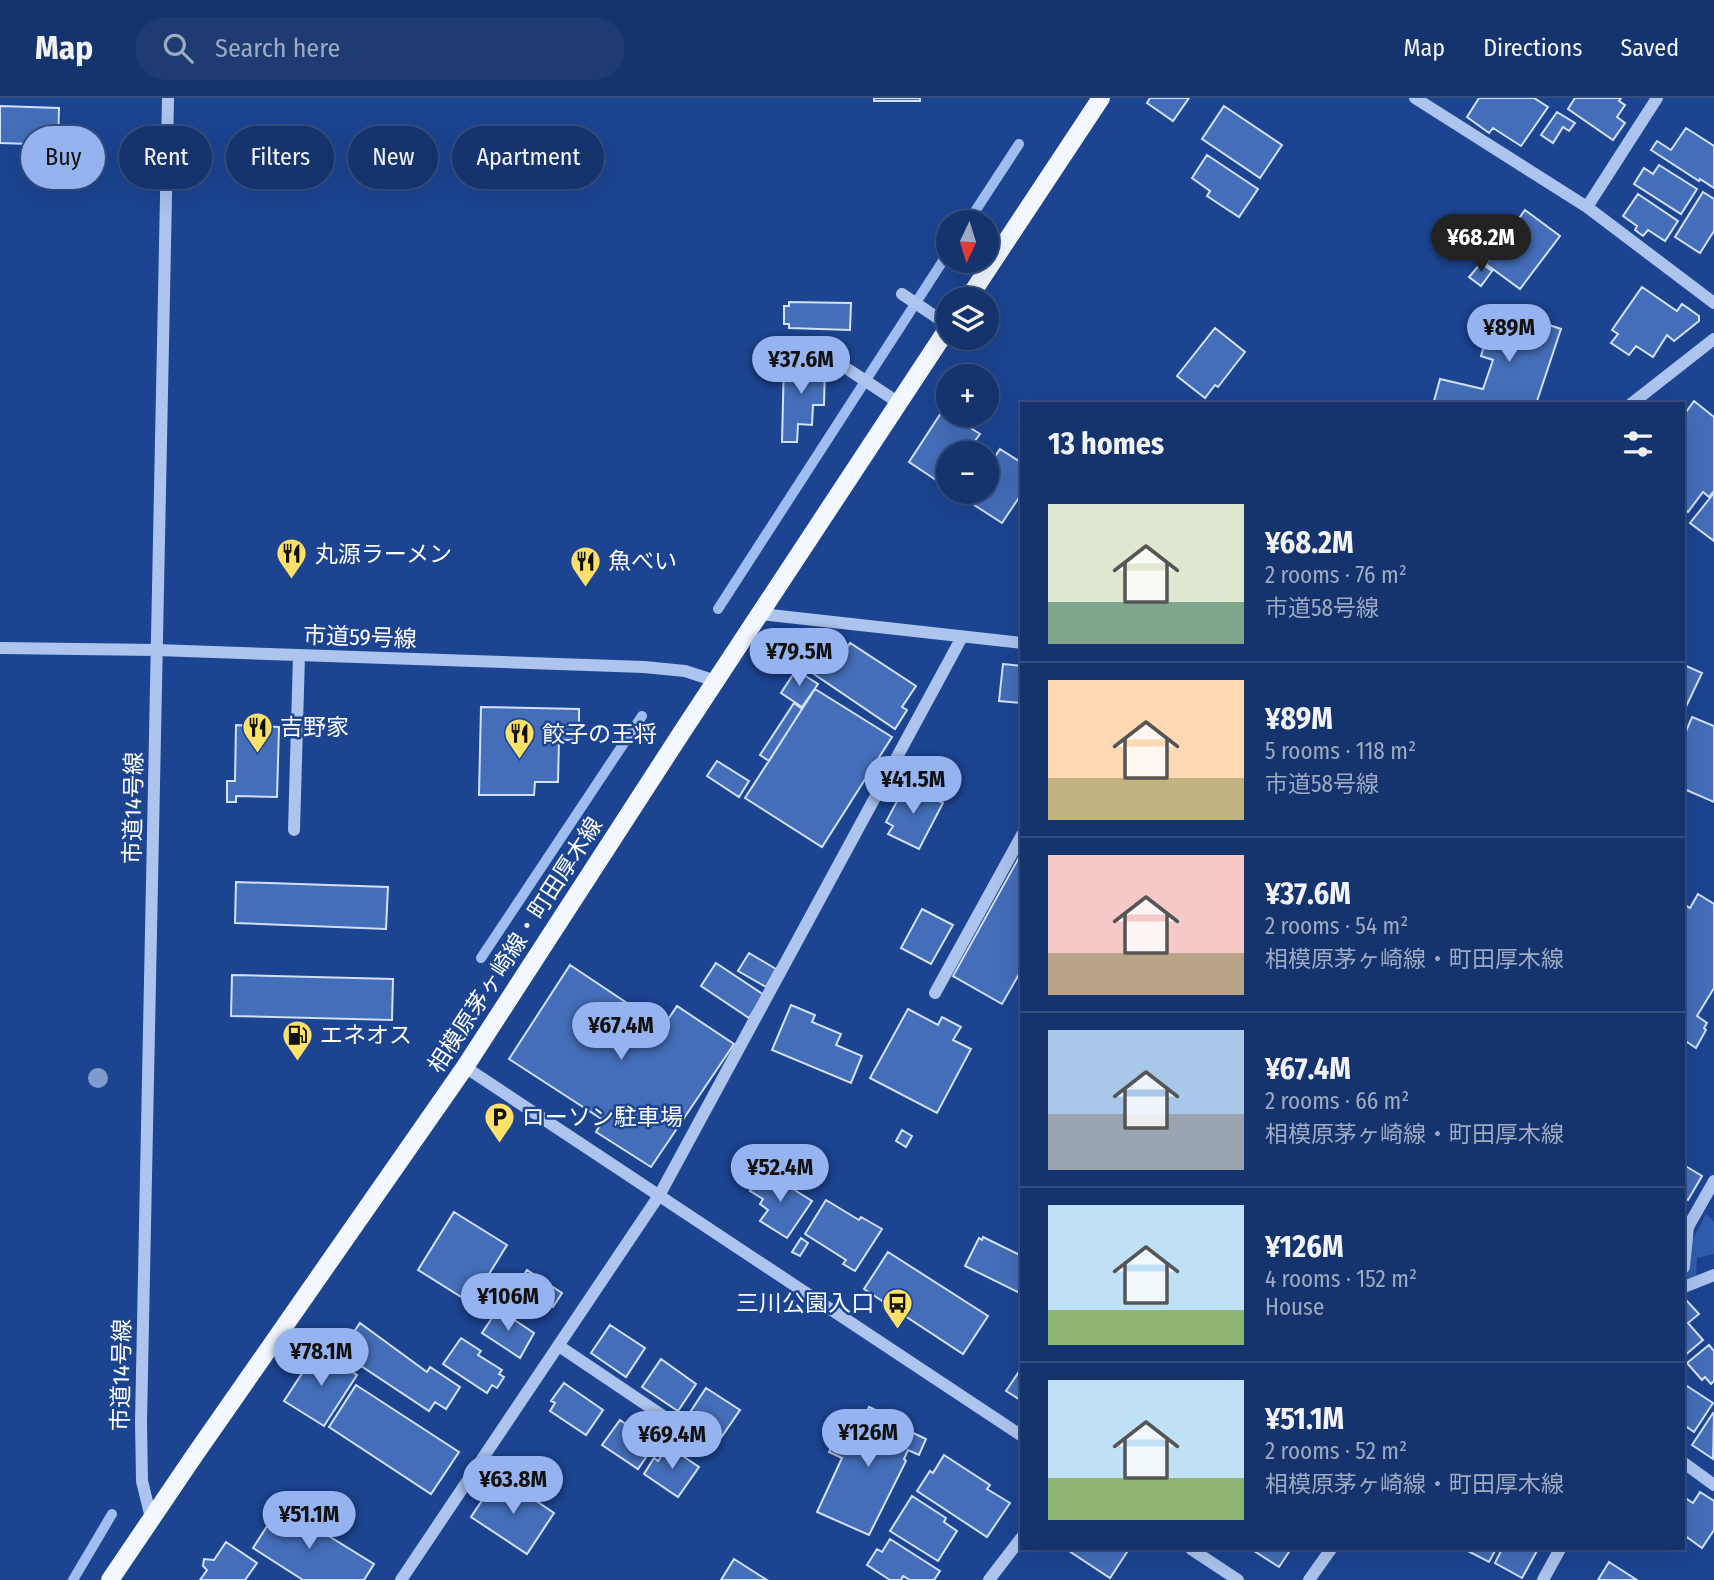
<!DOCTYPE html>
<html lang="en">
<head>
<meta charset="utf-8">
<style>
	body { margin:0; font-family:"Fira Sans Condensed","Noto Sans JP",sans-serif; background:#1e3b72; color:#f1f3f6; height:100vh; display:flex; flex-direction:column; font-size:26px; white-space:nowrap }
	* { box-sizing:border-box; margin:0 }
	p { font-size:23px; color:#9daac2 }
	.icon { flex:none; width:38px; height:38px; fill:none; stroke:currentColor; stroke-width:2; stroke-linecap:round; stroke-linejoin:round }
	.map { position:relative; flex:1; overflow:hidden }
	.side { position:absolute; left:1020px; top:304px; width:665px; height:1148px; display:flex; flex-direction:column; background:#15336d; border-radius:0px; box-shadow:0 7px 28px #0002,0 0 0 2px #344e80 }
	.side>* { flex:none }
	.banner { position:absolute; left:21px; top:28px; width:665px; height:63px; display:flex; gap:14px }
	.needle { width:46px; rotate:184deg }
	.fabs { position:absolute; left:936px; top:112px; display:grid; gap:14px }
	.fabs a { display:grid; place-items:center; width:63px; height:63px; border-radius:50%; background:#15336d; box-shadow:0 7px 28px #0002,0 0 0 2px #344e80; font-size:35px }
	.price { position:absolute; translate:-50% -60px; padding:0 16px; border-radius:24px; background:#95b2f1; color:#111; font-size:23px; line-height:46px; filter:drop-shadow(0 2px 4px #0008) }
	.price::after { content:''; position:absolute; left:50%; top:42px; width:21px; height:16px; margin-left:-10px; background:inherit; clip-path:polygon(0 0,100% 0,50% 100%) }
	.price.active { background:#222; color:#fff }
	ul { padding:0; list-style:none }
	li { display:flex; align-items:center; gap:21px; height:175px; padding:0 28px }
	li+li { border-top:2px solid #344e80 }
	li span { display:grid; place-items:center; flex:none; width:196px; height:140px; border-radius:0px; color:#555 }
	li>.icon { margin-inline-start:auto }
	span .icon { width:84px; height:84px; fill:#fffc; stroke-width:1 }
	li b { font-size:30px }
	h2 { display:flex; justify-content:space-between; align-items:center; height:84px; padding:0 28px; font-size:30px }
	.tag { padding:0 24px; border-radius:32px; background:#15336d; box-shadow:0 7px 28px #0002,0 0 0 2px #344e80; font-size:24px; line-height:63px }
	.tag.active { background:#95b2f1; color:#111 }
	header { display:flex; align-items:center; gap:42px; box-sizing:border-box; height:98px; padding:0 35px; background:#15336d; border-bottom:2px solid #344e80 }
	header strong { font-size:33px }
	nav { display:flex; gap:38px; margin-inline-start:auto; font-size:24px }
	.search { width:490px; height:63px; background:#1e3b72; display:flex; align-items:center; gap:18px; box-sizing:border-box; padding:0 24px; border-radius:38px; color:#9daac2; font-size:26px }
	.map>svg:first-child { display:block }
	.green { fill:#2f5daf }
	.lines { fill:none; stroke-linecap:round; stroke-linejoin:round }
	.stream { stroke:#9fbdf0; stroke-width:10 }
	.building { fill:#446eb9; stroke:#d2e1fa; stroke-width:2 }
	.minor { stroke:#acc4ee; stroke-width:12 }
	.major { stroke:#f3f7ff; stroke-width:18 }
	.tree { fill:#809acb }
	.labels { text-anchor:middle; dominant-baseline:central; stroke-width:5; stroke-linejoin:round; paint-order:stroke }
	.poi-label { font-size:23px; fill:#fff; stroke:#1c4491; text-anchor:start }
	.street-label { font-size:23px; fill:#fff; stroke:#1c4491 }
</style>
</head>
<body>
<header>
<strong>Map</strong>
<div class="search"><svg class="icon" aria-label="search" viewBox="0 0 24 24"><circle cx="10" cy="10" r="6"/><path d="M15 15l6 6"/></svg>Search here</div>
<nav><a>Map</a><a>Directions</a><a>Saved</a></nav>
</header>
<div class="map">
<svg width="1714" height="1482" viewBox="0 0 1714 1482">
	<rect width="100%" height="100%" fill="#1c4491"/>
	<path class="green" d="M1706 1116 1714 1123V1156L1697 1160 1696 1182 1684 1196V1123L1692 1142Z"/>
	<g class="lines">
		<path class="stream" d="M968 124 1019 46
			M718 511 948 155
			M481 860 642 618
			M73 1482 112 1416"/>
	</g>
	<path class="building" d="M874 0H920V3H874Z
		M1150 0H1189L1173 23 1147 5Z
		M1479 0H1534L1548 9 1521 48 1493 30 1489 35 1467 19Z
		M1575 0H1621L1619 3 1625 7 1617 19 1625 25 1613 42 1568 11Z
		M0 8 59 10 58 47 0 45Z
		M1224 8 1282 47 1260 80 1202 41Z
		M1557 14 1575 25 1569 33 1563 29 1553 45 1541 37Z
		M1686 30 1714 48V90L1700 81 1699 83 1651 52 1657 43 1671 52Z
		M1207 57 1258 91 1239 119 1207 98 1210 93 1192 80Z
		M1659 67 1697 91 1681 116 1634 86 1644 70 1653 76Z
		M1703 94 1714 101V133L1700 155 1675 139Z
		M1638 96 1678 123 1665 143 1648 132 1643 138 1635 132 1637 128 1623 118Z
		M1525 112 1560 138 1520 191 1486 166Z
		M1481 165 1492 173 1481 188 1469 179Z
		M1642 189 1677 213 1682 206 1699 218V223L1674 243 1667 237 1653 259 1636 248 1629 257 1611 245 1618 236 1612 232Z
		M789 204 851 205 850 232 789 230V226H784V208H789Z
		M1501 211 1561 231 1536 306H1448L1434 303 1440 281 1483 291 1493 262 1481 258 1487 238 1491 240Z
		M1215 230 1245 254 1218 289 1215 287 1205 300 1177 278Z
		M784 263 802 264V267L825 268 824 307H813L812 327 798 326 797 344H782Z
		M1694 303 1714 319V393L1709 399 1703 394 1688 414 1684 410V317Z
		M943 312 980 336 966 355H948V390L909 364Z
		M1000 351 1022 365V395L1002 425 954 394H987V371Z
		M1714 395V443L1690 425Z
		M833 539 848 548 850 545 916 588 902 609 907 612 895 631 805 570 825 540 830 544Z
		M1003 566 1022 568V605L999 603Z
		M1684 567 1702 575 1684 613Z
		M796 572 818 586 802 609 781 595Z
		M815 591 892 639 822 749 745 700Z
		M794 605 802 611 769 663 760 657Z
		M481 609 579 611V642H559L558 684H535L534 697H479Z
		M1692 619 1714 628V704L1684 691V638Z
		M236 627 279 629 277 699 236 698V704H227V683H235Z
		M717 663 749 683 739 699 707 678Z
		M906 686 943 705 919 751 888 736 893 728 886 724Z
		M1022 754V871L1002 906 953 878Z
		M236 784 388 789 386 831 235 825Z
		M1698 796 1714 806V890L1697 918 1707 925 1704 930 1706 932 1696 950 1684 942V810L1685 807 1690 810Z
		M922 811 953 827 931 866 901 850Z
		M749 855 776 871 766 889 738 873Z
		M716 865 764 897 749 920 701 888Z
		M570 867 663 929 677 908 734 946 651 1069 596 1034 603 1022 509 961Z
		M232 877 393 881 392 922 231 918Z
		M791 907 815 917 812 924 841 936 836 947 862 958 851 985 772 952Z
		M908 911 938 927 942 919 961 929 953 942 971 951 937 1015 870 980Z
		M902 1032 912 1038 906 1049 896 1043Z
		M1684 1067 1702 1078 1688 1102 1684 1100Z
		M763 1072 812 1103 787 1140 760 1123 768 1112 760 1106 763 1101 750 1093Z
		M826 1102 859 1122 861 1119 882 1131 855 1173 843 1166 846 1162 805 1136Z
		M454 1114 507 1147 471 1205 418 1172Z
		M983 1139 1022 1158V1196L965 1168 979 1140 982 1142Z
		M801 1140 808 1145 800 1158 792 1154Z
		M888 1154 988 1218 963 1256 864 1191Z
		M527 1172 562 1195 553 1209 545 1205 537 1218 509 1200Z
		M1686 1202 1699 1216 1688 1225 1703 1242 1684 1258V1204Z
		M498 1211 534 1235 520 1260 482 1235Z
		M360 1225 427 1274 430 1269 460 1289 446 1311 435 1304 429 1313 340 1254Z
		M610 1227 645 1250 626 1279 591 1255Z
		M461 1240 481 1253 478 1257 502 1272 499 1276 504 1279 497 1290 492 1287 487 1295 443 1266Z
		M1709 1247 1714 1253V1283L1711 1286 1705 1279 1702 1282 1687 1265Z
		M318 1251 357 1277 324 1328 284 1303Z
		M661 1261 696 1286 678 1313 642 1289Z
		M1022 1269V1303L1006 1293Z
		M564 1285 603 1312 586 1337 550 1313 555 1305 551 1303Z
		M1684 1286 1713 1305 1694 1334 1684 1327Z
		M356 1287 459 1354 431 1396 329 1329Z
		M706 1290 740 1312 718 1344 685 1322Z
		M869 1309 909 1327 907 1332 926 1341 919 1357 908 1352 904 1361 906 1363 869 1437 817 1414 842 1360 829 1354 840 1329 854 1336 858 1327 861 1328Z
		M1713 1315 1714 1316 1713 1361 1692 1347Z
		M620 1322 655 1346 638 1371 602 1347Z
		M668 1348 699 1369 678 1399 644 1376 654 1360 658 1363Z
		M944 1357 990 1387 987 1391 1010 1405 987 1439 917 1393 930 1373 933 1375Z
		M504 1381 554 1415 527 1456 471 1419 493 1386 498 1390Z
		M1700 1394 1714 1403V1432L1702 1450 1684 1437V1399L1693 1405Z
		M912 1398 946 1420 944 1424 957 1433 938 1463 890 1433Z
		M280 1408 374 1466 364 1482H303L253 1450Z
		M890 1441 940 1473 934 1482H910L903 1478 901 1482H890L867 1467 877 1451 882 1454Z
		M226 1444 257 1465 245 1482H200L207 1472 203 1468 204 1461 214 1462Z
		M1066 1451H1129L1110 1480Z
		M1251 1451H1291L1279 1469Z
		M1464 1451H1496L1489 1464Z
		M1502 1451H1538L1522 1480 1495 1465Z
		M734 1461 767 1482H721Z
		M1609 1464 1637 1482H1598Z"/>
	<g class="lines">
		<path class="minor" d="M1415 0 1587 109 1714 205
			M1587 109 1657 0
			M902 196 948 227
			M849 272 899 305
			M1631 306 1714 241
			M761 516 1022 545
			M0 550 157 552 644 569 685 573 716 583
			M294 732 299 557
			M935 895 1022 737
			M465 969 1022 1338
			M1684 1169 1688 1129 1714 1083
			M1684 1189 1714 1177
			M559 1248 666 1320
			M1684 1365 1714 1387
			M151 1420 142 1383 141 1324 168 0
			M1191 1451 1238 1482
			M401 1482 660 1096 962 539
			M989 1482 1022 1439
			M1309 1482 1331 1451
			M1543 1482 1560 1451"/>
		<path class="major" d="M968 201 1101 0
			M110 1482 194 1358 465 969 682 634 948 230"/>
	</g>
	<circle class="tree" cx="98" cy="980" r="10"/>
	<defs>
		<symbol id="restaurant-pin" viewBox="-11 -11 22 30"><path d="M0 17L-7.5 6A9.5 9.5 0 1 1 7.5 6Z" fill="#ffe16a" stroke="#1c4491"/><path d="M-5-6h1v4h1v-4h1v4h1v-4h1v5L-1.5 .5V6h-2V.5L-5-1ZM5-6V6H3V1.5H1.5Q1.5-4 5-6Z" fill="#111"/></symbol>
		<symbol id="fuel-pin" viewBox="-11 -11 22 30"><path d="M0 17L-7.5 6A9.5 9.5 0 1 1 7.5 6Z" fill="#ffe16a" stroke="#1c4491"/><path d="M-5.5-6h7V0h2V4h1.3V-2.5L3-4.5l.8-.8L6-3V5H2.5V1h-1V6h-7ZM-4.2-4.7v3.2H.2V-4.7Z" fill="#111"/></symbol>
		<symbol id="parking-pin" viewBox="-11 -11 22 30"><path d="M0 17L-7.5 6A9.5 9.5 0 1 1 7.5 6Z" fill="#ffe16a" stroke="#1c4491"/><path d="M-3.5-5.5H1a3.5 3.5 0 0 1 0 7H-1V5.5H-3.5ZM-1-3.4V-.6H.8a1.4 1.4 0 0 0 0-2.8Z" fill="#111"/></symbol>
		<symbol id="bus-pin" viewBox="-11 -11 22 30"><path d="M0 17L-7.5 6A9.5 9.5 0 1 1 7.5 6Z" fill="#ffe16a" stroke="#1c4491"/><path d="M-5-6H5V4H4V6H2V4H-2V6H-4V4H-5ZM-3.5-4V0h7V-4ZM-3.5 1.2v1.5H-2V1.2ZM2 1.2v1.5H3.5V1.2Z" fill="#111"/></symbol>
	</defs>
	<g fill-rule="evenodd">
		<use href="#restaurant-pin" x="274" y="438" width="35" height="47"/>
		<use href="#restaurant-pin" x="568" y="446" width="35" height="47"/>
		<use href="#restaurant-pin" x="240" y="612" width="35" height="47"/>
		<use href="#restaurant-pin" x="502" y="618" width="35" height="47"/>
		<use href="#fuel-pin" x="280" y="920" width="35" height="47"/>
		<use href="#parking-pin" x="482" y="1002" width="35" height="47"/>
		<use href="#bus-pin" x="880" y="1188" width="35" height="47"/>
	</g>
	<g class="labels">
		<g class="poi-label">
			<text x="315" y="456">丸源ラーメン</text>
			<text x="608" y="463">魚べい</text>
			<text x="280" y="629">吉野家</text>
			<text x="542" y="636">餃子の王将</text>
			<text x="320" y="937">エネオス</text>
			<text x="522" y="1019">ローソン駐車場</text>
			<text x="874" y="1205" text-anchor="end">三川公園入口</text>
		</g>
		<g class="street-label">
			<text transform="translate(360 539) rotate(2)">市道59号線</text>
			<text transform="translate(133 710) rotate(-89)">市道14号線</text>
			<text transform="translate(515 847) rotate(-57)">相模原茅ヶ崎線・町田厚木線</text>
			<text transform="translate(121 1277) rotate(-89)">市道14号線</text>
		</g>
	</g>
</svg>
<div class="fabs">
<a><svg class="needle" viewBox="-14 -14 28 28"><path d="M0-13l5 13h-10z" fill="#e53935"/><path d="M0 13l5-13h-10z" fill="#9daac2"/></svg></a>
<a><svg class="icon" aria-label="layers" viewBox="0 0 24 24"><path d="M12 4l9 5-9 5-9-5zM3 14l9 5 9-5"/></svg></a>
<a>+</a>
<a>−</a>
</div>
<b class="price active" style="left:1481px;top:176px">¥68.2M</b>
<b class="price" style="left:1509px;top:266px">¥89M</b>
<b class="price" style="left:801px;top:298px">¥37.6M</b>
<b class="price" style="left:799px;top:590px">¥79.5M</b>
<b class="price" style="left:913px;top:718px">¥41.5M</b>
<b class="price" style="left:621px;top:964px">¥67.4M</b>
<b class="price" style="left:780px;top:1106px">¥52.4M</b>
<b class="price" style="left:508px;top:1235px">¥106M</b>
<b class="price" style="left:321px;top:1290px">¥78.1M</b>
<b class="price" style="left:868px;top:1371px">¥126M</b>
<b class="price" style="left:672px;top:1373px">¥69.4M</b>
<b class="price" style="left:513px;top:1418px">¥63.8M</b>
<b class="price" style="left:309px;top:1453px">¥51.1M</b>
<div class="banner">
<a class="tag active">Buy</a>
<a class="tag">Rent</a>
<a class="tag">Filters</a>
<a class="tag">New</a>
<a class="tag">Apartment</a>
</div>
<section class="side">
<h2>13 homes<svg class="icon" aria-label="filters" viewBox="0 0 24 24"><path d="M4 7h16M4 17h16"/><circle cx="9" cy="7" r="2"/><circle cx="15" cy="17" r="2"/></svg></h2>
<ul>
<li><span style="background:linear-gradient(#dfe7d0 70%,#7fa58c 0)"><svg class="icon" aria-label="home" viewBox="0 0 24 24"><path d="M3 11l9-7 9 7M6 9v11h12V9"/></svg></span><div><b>¥68.2M</b><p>2 rooms · 76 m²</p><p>市道58号線</p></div></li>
<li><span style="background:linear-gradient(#ffd9b3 70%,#c2b280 0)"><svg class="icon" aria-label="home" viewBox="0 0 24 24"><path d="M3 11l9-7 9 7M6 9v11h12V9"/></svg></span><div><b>¥89M</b><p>5 rooms · 118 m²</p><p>市道58号線</p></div></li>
<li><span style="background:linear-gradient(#f6c9c9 70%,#b9a48a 0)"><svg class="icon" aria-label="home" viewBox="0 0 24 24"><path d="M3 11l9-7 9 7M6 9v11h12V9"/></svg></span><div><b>¥37.6M</b><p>2 rooms · 54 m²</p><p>相模原茅ヶ崎線・町田厚木線</p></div></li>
<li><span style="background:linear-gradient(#a9c7e8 60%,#9aa5b1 0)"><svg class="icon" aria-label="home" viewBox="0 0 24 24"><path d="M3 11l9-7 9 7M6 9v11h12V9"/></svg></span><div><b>¥67.4M</b><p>2 rooms · 66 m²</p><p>相模原茅ヶ崎線・町田厚木線</p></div></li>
<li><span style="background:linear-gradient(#bfe0f5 75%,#8fb573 0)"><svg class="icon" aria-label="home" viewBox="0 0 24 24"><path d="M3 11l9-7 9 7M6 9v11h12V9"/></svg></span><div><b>¥126M</b><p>4 rooms · 152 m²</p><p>House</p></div></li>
<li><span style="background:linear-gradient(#bfe0f5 70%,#8fb573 0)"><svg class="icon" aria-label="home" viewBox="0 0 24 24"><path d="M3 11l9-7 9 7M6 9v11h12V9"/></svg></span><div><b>¥51.1M</b><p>2 rooms · 52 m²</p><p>相模原茅ヶ崎線・町田厚木線</p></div></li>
</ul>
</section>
</div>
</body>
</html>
